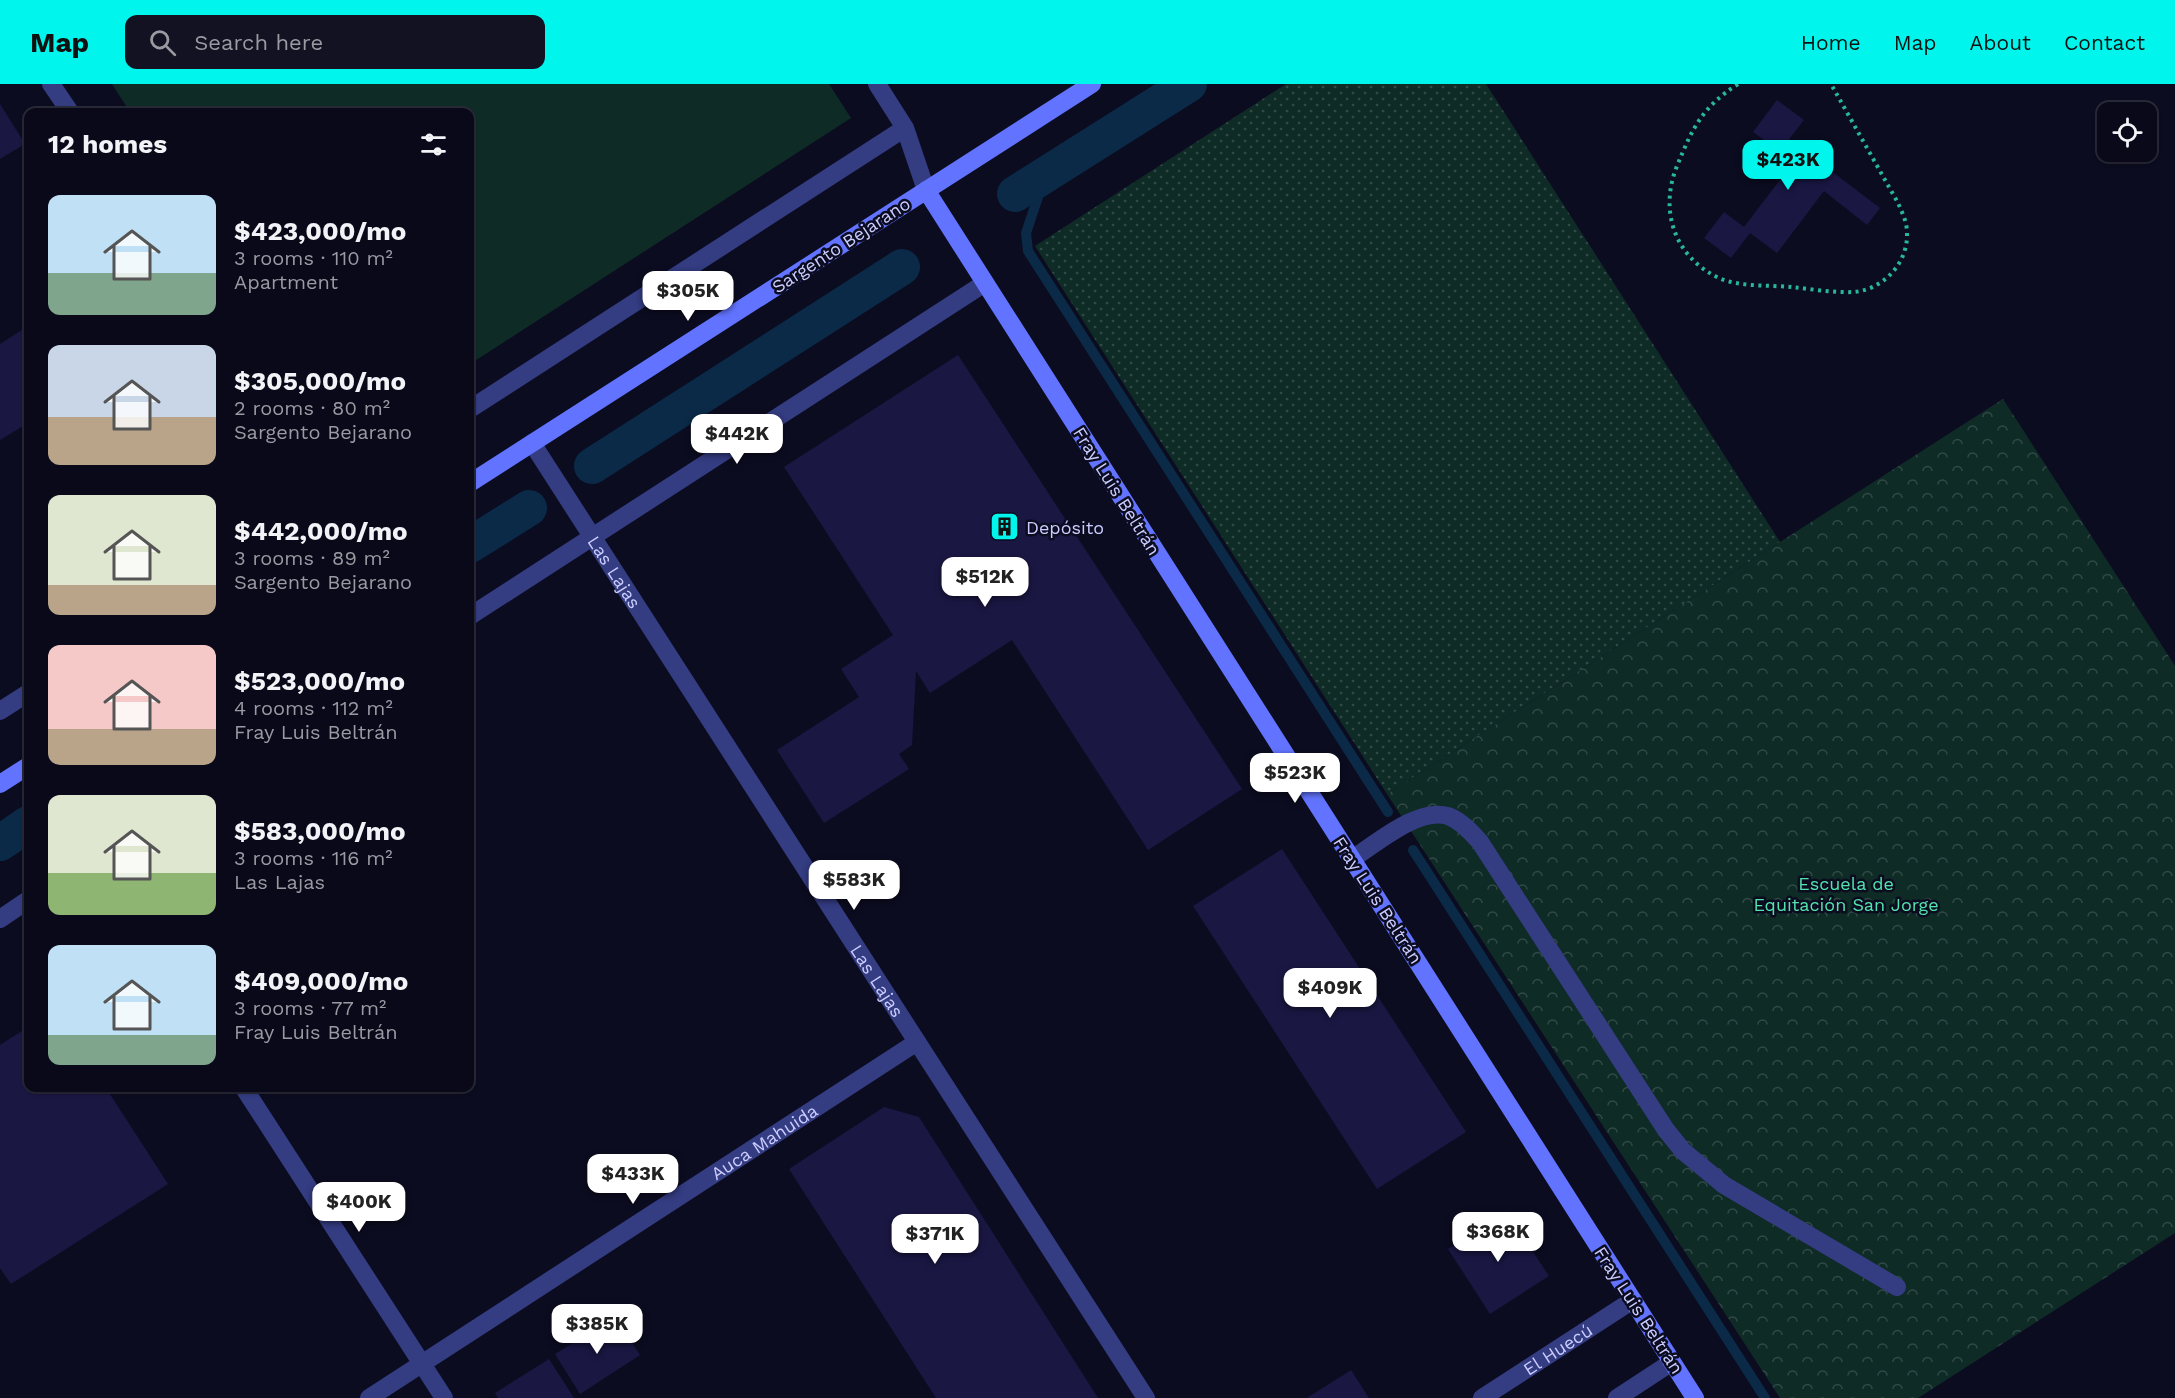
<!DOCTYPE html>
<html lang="en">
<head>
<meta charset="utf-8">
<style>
	body { margin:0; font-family:"Work Sans",sans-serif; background:#121222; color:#f1f3f6; height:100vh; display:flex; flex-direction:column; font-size:22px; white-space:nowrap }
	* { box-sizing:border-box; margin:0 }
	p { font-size:20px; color:#999aa2 }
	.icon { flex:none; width:33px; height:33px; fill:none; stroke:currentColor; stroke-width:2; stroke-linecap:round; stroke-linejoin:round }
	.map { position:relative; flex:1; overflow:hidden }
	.panel { position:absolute; left:24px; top:24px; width:450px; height:984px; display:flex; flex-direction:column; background:#090919; border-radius:12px; box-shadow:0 2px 4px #0004,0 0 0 2px #292a38 }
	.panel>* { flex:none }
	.tools { position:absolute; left:2097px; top:18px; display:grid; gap:12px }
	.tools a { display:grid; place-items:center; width:60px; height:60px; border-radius:12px; background:#090919; box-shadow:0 2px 4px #0004,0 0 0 2px #292a38; font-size:30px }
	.price { position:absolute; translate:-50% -51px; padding:0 14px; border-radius:12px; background:#fff; color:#222; font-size:20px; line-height:39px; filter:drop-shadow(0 2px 3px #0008) }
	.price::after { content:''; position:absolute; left:50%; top:36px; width:18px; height:14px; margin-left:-9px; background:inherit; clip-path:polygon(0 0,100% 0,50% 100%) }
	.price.selected { background:#00f6ed; color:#111 }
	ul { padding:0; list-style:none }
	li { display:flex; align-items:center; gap:18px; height:150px; padding:0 24px }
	li span { display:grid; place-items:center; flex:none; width:168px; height:120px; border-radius:12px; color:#555 }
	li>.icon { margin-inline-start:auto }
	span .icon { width:72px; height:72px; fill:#fffc; stroke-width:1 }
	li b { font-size:26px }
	h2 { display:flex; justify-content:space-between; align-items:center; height:72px; padding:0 24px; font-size:26px }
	header { display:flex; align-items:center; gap:36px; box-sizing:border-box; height:84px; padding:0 30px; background:#00f6ed; color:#111 }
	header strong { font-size:28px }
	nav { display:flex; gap:33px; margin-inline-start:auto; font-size:21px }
	.search { width:420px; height:54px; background:#121222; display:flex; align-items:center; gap:15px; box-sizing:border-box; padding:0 21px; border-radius:12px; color:#999aa2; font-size:22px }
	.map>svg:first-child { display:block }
	.grass { fill:url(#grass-dots) }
	.forest { fill:url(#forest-crowns) }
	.pitch { fill:#0f2b26 }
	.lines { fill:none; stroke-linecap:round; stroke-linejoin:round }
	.stream { stroke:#0a2a47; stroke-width:10 }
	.canal { stroke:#0a2a47; stroke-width:36 }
	.building { fill:#1a1743 }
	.path { stroke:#27b79b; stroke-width:4; stroke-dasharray:3 4.5; stroke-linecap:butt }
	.lane { stroke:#343c82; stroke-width:18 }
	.street { stroke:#343c82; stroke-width:18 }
	.secondary { stroke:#6274ff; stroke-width:18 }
	.labels { text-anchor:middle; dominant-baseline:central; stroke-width:5; stroke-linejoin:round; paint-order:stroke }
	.street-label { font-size:18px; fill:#cbcdff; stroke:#0c0c21 }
	.poi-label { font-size:18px; fill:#cbcdff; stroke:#0c0c21; text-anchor:start }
	.park-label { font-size:18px; fill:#52e4ac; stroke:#0c0c21 }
</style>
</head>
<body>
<header>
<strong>Map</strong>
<div class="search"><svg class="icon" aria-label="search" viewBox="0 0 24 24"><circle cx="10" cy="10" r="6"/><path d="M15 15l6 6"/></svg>Search here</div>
<nav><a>Home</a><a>Map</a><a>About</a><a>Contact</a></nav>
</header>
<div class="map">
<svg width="2175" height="1314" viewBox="0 0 2175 1314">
	<defs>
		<pattern id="grass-dots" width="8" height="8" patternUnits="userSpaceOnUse" patternTransform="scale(1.5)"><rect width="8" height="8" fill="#0f2b26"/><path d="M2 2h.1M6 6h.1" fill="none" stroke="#314947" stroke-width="1.8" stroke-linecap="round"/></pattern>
		<pattern id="forest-crowns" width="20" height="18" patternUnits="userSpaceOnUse" patternTransform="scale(1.5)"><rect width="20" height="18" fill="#0f2b26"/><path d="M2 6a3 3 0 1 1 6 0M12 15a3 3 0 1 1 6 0" fill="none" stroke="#314947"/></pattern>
	</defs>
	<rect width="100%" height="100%" fill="#0c0c21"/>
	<path class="grass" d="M1286 0H1486L1780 458 1387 710 1035 162Z"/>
	<path class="forest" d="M2003 315 2175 582V1149L1918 1314H1780L1387 710Z"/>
	<path class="pitch" d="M112 0H829L851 34 470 280V28H130Z"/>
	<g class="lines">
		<path class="stream" d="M1045 92 1026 149 1028 167 1388 728
			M1413 766 1765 1314"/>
		<path class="canal" d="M1015 110 1189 0
			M592 382 902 183
			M470 461 529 424
			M0 759 28 740"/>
	</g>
	<path class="building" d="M1777 16 1804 36 1789 55 1880 124 1867 141 1824 107 1777 169 1750 149 1731 174 1704 154 1724 128 1744 143 1782 93 1778 66 1753 48Z
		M0 20 25 60 0 75Z
		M28 242V339L0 356V260Z
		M958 271 1242 705 1148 766 1012 556 930 609 916 587 912 661 899 670 909 685 824 739 777 666 859 613 841 585 893 551 784 383Z
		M1282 765 1466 1048 1377 1105 1193 822Z
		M28 943V1004H106L168 1100 11 1200 0 1184V961Z
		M884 1023 919 1033 1098 1314H936L789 1085Z
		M1506 1127 1549 1192 1490 1230 1448 1165Z
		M615 1233 640 1271 580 1310 555 1270Z
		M549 1275 574 1314H498L495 1309Z
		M1351 1286 1369 1314H1307Z"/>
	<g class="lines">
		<path class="path" d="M1738 0C1702 23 1692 45 1677 82 1659 126 1674 173 1719 194 1739 203 1768 201 1791 203 1811 205 1834 209 1854 208 1884 205 1908 179 1907 149 1907 138 1902 128 1898 119L1831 0"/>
		<path class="lane" d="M51 0 70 28
			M877 0 905 44 926 106
			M470 325 905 44
			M0 627 28 609
			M1352 775C1376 760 1418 723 1448 732 1461 737 1471 748 1480 758L1666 1046 1683 1067 1724 1101 1897 1203"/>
		<g class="street">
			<path id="s1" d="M532 359 1146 1314"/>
			<path d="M470 532 985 199"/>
			<path d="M0 835 28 816"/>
			<path d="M244 1004 444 1314"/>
			<path id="s2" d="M369 1314 917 958"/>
			<path id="s3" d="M1482 1314 1633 1216"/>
			<path d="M1617 1314 1672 1278"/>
		</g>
		<path class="secondary" d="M926 106 1695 1314
			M470 399 1092 0
			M0 700 28 682"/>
	</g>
	<defs>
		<symbol id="building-square" viewBox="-11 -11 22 22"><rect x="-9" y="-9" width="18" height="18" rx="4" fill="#00f6ed" stroke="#0c0c21"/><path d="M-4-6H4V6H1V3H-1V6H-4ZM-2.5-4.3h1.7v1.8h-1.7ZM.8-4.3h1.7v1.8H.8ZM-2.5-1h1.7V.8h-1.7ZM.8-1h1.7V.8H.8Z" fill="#111"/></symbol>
	</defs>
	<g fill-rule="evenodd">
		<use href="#building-square" x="988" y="426" width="33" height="33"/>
	</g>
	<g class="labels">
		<g class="street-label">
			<text transform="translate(841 161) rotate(-33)">Sargento Bejarano</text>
			<text transform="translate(1117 407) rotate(58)">Fray Luis Beltrán</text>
			<text stroke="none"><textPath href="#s1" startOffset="153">Las Lajas</textPath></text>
			<text transform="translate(1378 816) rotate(57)">Fray Luis Beltrán</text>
			<text stroke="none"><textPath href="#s1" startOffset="639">Las Lajas</textPath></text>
			<text stroke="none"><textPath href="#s2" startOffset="471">Auca Mahuida</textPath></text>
			<text transform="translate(1639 1226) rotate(57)">Fray Luis Beltrán</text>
			<text stroke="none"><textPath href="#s3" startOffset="90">El Huecú</textPath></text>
		</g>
		<g class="poi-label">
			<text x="1026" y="443">Depósito</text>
		</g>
		<g class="park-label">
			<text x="1846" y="799">Escuela de<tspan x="1846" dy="21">Equitación San Jorge</tspan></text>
		</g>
	</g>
</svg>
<div class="tools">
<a><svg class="icon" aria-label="locate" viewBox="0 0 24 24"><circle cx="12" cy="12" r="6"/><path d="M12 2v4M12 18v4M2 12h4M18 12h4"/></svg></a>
</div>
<b class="price selected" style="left:1788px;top:107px">$423K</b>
<b class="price" style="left:688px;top:238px">$305K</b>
<b class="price" style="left:737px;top:381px">$442K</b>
<b class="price" style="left:985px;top:524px">$512K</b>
<b class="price" style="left:1295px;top:720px">$523K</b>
<b class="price" style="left:854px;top:827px">$583K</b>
<b class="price" style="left:1330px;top:935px">$409K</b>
<b class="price" style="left:633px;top:1121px">$433K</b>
<b class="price" style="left:359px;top:1149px">$400K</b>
<b class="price" style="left:1498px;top:1179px">$368K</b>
<b class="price" style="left:935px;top:1181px">$371K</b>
<b class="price" style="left:597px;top:1271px">$385K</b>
<section class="panel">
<h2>12 homes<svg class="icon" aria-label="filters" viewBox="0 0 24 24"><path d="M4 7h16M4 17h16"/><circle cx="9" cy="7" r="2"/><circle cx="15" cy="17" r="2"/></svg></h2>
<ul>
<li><span style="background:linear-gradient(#bfe0f5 65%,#7fa58c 0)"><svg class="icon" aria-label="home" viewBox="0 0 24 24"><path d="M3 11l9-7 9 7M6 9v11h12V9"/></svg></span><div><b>$423,000/mo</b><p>3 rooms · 110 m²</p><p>Apartment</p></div></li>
<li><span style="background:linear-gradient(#c9d6e8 60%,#b9a48a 0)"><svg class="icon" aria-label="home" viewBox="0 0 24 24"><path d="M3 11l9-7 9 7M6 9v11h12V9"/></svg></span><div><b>$305,000/mo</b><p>2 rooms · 80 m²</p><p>Sargento Bejarano</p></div></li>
<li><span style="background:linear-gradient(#dfe7d0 75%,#b9a48a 0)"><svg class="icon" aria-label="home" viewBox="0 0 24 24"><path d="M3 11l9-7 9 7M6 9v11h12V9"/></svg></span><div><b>$442,000/mo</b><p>3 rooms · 89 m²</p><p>Sargento Bejarano</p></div></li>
<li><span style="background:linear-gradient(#f6c9c9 70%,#b9a48a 0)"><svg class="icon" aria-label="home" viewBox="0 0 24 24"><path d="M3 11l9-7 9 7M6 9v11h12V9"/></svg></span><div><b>$523,000/mo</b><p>4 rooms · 112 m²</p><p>Fray Luis Beltrán</p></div></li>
<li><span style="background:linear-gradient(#dfe7d0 65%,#8fb573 0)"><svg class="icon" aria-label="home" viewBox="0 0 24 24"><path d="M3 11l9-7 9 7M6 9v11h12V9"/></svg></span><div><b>$583,000/mo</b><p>3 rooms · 116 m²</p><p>Las Lajas</p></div></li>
<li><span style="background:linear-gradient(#bfe0f5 75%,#7fa58c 0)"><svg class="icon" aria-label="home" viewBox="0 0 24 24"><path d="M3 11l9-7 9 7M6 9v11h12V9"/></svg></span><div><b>$409,000/mo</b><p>3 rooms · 77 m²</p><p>Fray Luis Beltrán</p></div></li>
</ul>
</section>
</div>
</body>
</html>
